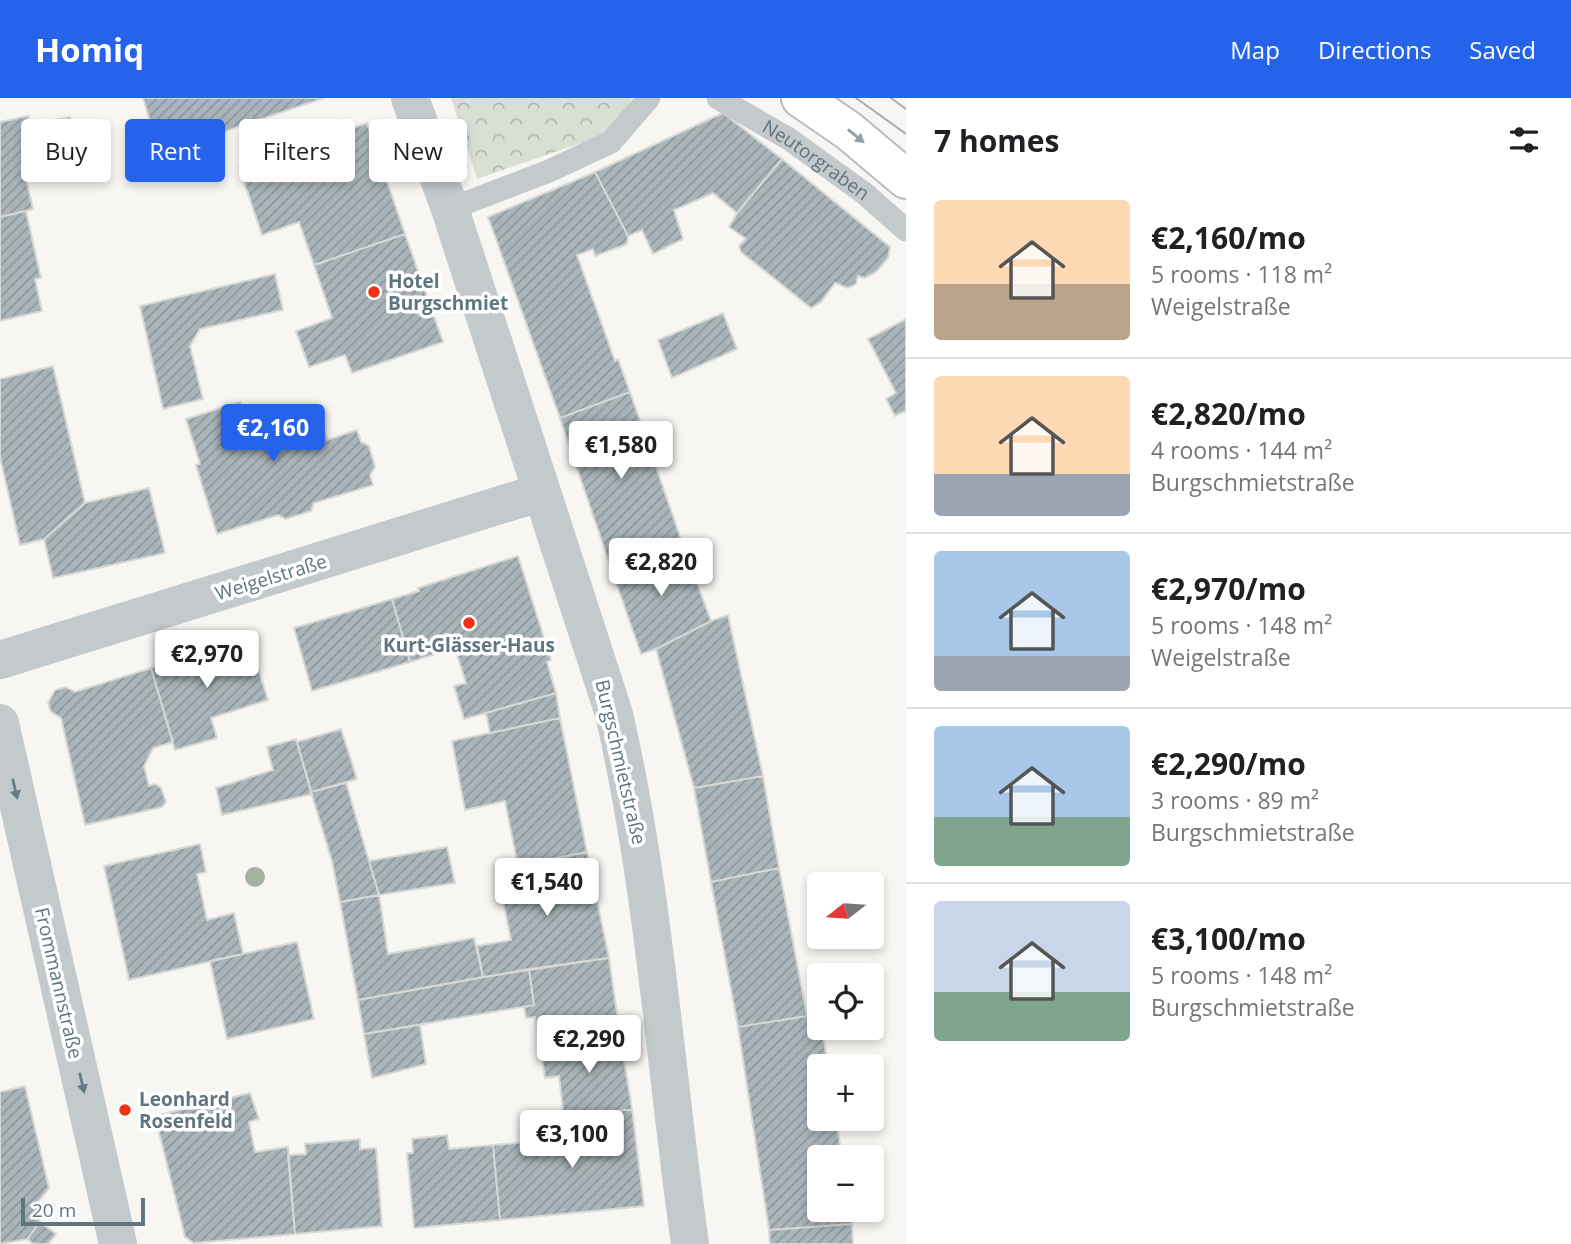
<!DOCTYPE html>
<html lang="en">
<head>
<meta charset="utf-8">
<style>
	body { margin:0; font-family:"Open Sans",sans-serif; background:#f6f6f6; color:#202124; height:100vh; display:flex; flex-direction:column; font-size:26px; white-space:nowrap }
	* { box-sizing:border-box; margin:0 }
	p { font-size:23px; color:#757577 }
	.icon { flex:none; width:38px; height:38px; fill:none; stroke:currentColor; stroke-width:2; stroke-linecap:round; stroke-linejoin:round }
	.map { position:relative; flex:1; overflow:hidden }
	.side { display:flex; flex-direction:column; background:#fff; width:665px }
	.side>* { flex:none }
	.guide { position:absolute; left:21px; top:21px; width:665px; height:63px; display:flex; gap:14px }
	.needle { width:46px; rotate:253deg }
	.tools { position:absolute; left:807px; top:774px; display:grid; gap:14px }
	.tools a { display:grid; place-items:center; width:77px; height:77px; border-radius:7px; background:#fff; box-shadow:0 4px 10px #0003; font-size:35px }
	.scale { position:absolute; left:21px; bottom:18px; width:124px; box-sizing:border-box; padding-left:7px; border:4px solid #5f7681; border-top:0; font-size:19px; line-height:24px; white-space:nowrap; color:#5f7681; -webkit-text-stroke:5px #fff; paint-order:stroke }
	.price { position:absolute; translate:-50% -60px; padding:0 16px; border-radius:7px; background:#fff; color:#222; font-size:23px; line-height:46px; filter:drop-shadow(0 2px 4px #0008) }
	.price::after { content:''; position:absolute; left:50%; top:42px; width:21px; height:16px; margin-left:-10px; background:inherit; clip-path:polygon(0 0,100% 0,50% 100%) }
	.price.current { background:#2563eb; color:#fff }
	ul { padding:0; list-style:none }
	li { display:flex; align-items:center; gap:21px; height:175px; padding:0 28px }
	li+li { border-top:2px solid #e0e0e0 }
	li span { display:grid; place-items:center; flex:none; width:196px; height:140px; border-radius:7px; color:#555 }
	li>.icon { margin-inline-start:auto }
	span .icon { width:84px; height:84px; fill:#fffc; stroke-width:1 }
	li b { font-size:30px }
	h2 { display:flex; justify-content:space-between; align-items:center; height:84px; padding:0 28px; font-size:30px }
	.chip { padding:0 24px; border-radius:7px; background:#fff; box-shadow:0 4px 10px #0003; font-size:24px; line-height:63px }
	.chip.current { background:#2563eb; color:#fff }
	header { display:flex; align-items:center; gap:42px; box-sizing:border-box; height:98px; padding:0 35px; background:#2563eb; color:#fff }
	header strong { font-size:33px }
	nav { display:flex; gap:38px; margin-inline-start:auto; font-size:24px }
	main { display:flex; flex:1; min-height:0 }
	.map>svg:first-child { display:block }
	.park { fill:url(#park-crowns) }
	.building { fill:url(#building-hatch); stroke:#d8d8d5; stroke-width:2 }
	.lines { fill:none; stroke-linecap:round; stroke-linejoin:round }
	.secondary-casing { stroke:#b6bdc0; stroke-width:42 }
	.service { stroke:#c4c9cc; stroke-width:23 }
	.minor { stroke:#c4c9cc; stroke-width:38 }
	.secondary { stroke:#fff; stroke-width:38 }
	.tram { stroke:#a4acb1; stroke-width:2 }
	.tree { fill:#a7b1a1 }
	.oneway { fill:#8f9fa7 }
	.oneway2 { fill:#647a85 }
	.poi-dot { fill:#f22f17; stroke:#fff; stroke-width:2.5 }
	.labels { text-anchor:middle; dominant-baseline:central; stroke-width:7; stroke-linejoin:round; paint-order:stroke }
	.street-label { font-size:19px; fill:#5f7681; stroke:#fff }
	.poi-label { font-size:19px; font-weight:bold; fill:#5f7681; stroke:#fff; text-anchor:start }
</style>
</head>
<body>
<header>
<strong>Homiq</strong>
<nav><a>Map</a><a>Directions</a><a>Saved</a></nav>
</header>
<main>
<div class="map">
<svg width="906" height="1146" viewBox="0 0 906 1146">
	<defs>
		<pattern id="park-crowns" width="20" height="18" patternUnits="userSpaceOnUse" patternTransform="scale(1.75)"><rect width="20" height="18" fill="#d9dfd3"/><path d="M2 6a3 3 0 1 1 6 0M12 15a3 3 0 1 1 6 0" fill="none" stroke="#b3b9b1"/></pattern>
		<pattern id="building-hatch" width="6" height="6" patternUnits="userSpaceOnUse" patternTransform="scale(1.75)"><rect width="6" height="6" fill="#aab5b9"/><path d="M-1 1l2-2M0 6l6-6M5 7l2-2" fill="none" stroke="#8e989c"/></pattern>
	</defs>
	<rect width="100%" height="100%" fill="#f7f6f3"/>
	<path class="park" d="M451 0H632L610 35 477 81Z"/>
	<path class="building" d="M143 0H324L160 55Z
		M723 15 782 61 737 115 713 95 674 112 683 141 653 156 642 132 628 138 595 74Z
		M28 18 30 27 70 19 82 72 42 81 39 67 24 71 33 111 0 119V24Z
		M367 25 405 136 314 167 299 124 262 137 239 69Z
		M782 61 890 149 888 160 876 174 865 180 858 178 856 186 848 190 835 185 821 204 811 210 741 154 739 148 746 141 729 129 737 115Z
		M595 74 628 138 627 146 595 158 593 151 577 157 615 263 618 261 630 294 560 320 488 119Z
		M26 113 41 180 35 181 42 213 0 223V119Z
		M405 136 443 244 352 275 345 257 309 269 296 233 332 220 314 167Z
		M275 176 283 212 200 231 190 248 203 301 163 311 140 208Z
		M723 215 737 251 672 280 658 242Z
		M906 221V315L905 313 895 318 886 301 896 295 868 241Z
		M53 268 85 405 44 441 20 447 0 359V281Z
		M630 294 683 447 611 470 560 320Z
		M240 304 245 320 284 308 297 350 303 348 295 323 299 315 306 310 314 312 319 315 327 342 357 332 361 344 369 348 375 369 370 377 373 387 314 405 311 413 286 421 278 417 217 436 196 367 200 366 186 321Z
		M149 390 165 455 53 480 44 441 85 405Z
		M683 447 711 523 656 551 641 556 611 470Z
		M518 458 551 562 547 564 556 595 464 621 454 588 466 585 455 550 410 564 392 501 419 493 418 490Z
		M392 501 410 564 312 593 294 530Z
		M728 517 763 678 694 690 656 551 711 523Z
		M243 540 249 541 268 602 211 620 217 640 175 652 151 570 233 545 235 542Z
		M151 570 173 644 153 650 144 668 149 688 155 686 161 690 166 704 162 709 85 727 61 620 51 614 48 605 55 592 66 589 75 594Z
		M556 595 560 620 490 635 486 615Z
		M560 620 587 754 518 768 505 703 465 712 452 643Z
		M341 631 357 681 311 694 297 644Z
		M296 641 312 696 222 717 216 690 273 672 267 649Z
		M763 678 779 770 711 784 694 690Z
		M346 685 379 797 340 804 332 763 311 694Z
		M200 746 206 774 197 776 207 822 234 815 243 856 129 882 104 768Z
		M447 749 455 785 379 797 369 763Z
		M587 754 609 860 483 879 477 848 511 842 497 772Z
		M779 770 807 918 738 929 711 784Z
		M379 797 388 856 474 840 483 879 358 902 340 804Z
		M297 844 314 921 227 941 210 863Z
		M609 860 620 936 540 948 535 919 526 920 524 909 534 907 529 871Z
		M529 871 534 907 364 936 358 902Z
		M819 914V929H822L828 968H819V1020H836L842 1059H819V1111H850L852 1126 769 1132 738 929 807 918Z
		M420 927 426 966 372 980 364 936Z
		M620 936 632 1011 564 1021 559 978 545 980 540 948Z
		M25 988 49 1090 37 1105 40 1124 27 1141 0 1146V994Z
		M250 995 259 1021 249 1024 255 1054 288 1049 295 1136 194 1145 185 1139 155 1018Z
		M632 1011 644 1108 500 1122 493 1047 567 1041 564 1021Z
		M447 1037 449 1051 493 1047 500 1122 414 1130 407 1055H413L412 1041Z
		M360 1041V1051L376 1050 382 1128 295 1136 288 1057 306 1056 305 1046Z
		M40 1124 56 1136 48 1146H34L27 1141Z
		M852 1126 853 1146H770L769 1132Z"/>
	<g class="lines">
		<defs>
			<path id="secondary" d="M801 0 849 33 906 81"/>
		</defs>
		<use href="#secondary" class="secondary-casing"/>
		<g class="service">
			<path id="s1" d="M718 0 789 41 864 95 906 132"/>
			<path d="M450 111 549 73 611 44 649 0"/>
		</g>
		<path class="minor" d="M410 0 450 111 614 616C654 790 665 969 690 1146
			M0 562 542 394
			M0 625 118 1146"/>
		<use href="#secondary" class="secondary"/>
		<path class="tram" d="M856 0 906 36
			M891 0 906 11"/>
	</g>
	<circle class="tree" cx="255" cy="779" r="10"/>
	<defs><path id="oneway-solid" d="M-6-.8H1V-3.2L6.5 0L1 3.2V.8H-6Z" transform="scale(1.75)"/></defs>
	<use class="oneway" href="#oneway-solid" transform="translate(856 38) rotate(39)"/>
	<g class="oneway2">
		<use href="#oneway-solid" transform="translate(15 691) rotate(77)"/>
		<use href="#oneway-solid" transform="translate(82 985) rotate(77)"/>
	</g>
	<g class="poi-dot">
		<circle cx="374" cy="194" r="7"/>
		<circle cx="469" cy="525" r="7"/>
		<circle cx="125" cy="1012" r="7"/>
	</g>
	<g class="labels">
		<g class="street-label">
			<text stroke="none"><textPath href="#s1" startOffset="116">Neutorgraben</textPath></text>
			<text transform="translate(271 479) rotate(-17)">Weigelstraße</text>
			<text transform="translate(621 664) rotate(77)">Burgschmietstraße</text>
			<text transform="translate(59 885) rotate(77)">Frommannstraße</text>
		</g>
		<g class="poi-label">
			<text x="388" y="183">Hotel<tspan x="388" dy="22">Burgschmiet</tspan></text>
			<text x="469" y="547" text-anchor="middle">Kurt-Glässer-Haus</text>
			<text x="139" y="1001">Leonhard<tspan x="139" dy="22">Rosenfeld</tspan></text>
		</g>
	</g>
</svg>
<div class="tools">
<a><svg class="needle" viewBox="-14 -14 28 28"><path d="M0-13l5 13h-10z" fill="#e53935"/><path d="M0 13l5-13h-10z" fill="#757577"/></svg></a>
<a><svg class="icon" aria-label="locate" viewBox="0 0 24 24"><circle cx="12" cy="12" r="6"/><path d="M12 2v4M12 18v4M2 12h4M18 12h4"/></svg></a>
<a>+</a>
<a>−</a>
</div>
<div class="scale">20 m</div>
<b class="price current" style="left:273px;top:366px">€2,160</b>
<b class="price" style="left:621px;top:383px">€1,580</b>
<b class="price" style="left:661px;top:500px">€2,820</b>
<b class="price" style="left:207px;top:592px">€2,970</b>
<b class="price" style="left:547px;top:820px">€1,540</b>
<b class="price" style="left:589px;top:977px">€2,290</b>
<b class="price" style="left:572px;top:1072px">€3,100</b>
<div class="guide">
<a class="chip">Buy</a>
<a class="chip current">Rent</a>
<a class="chip">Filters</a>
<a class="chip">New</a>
</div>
</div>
<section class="side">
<h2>7 homes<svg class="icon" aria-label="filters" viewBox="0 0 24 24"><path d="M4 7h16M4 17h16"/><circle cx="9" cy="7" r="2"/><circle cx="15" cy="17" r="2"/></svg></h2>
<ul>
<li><span style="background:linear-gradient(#ffd9b3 60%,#b9a48a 0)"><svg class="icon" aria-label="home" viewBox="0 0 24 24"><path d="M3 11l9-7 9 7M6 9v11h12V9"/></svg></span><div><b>€2,160/mo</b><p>5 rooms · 118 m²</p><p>Weigelstraße</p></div></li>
<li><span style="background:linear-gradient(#ffd9b3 70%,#9aa5b1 0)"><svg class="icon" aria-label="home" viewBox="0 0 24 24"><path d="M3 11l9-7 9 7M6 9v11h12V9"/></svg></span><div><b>€2,820/mo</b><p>4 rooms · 144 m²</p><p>Burgschmietstraße</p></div></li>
<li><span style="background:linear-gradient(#a9c7e8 75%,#9aa5b1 0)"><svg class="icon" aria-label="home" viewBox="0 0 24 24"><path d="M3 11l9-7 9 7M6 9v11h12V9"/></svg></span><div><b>€2,970/mo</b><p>5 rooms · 148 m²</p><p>Weigelstraße</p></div></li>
<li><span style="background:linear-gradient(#a9c7e8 65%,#7fa58c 0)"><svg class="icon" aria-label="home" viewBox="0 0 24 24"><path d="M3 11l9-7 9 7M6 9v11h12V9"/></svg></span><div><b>€2,290/mo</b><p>3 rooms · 89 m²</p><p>Burgschmietstraße</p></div></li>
<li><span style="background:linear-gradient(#c9d6e8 65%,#7fa58c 0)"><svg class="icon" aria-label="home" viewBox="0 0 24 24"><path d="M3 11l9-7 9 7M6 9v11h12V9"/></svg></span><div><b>€3,100/mo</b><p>5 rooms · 148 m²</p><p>Burgschmietstraße</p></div></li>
</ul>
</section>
</main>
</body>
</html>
